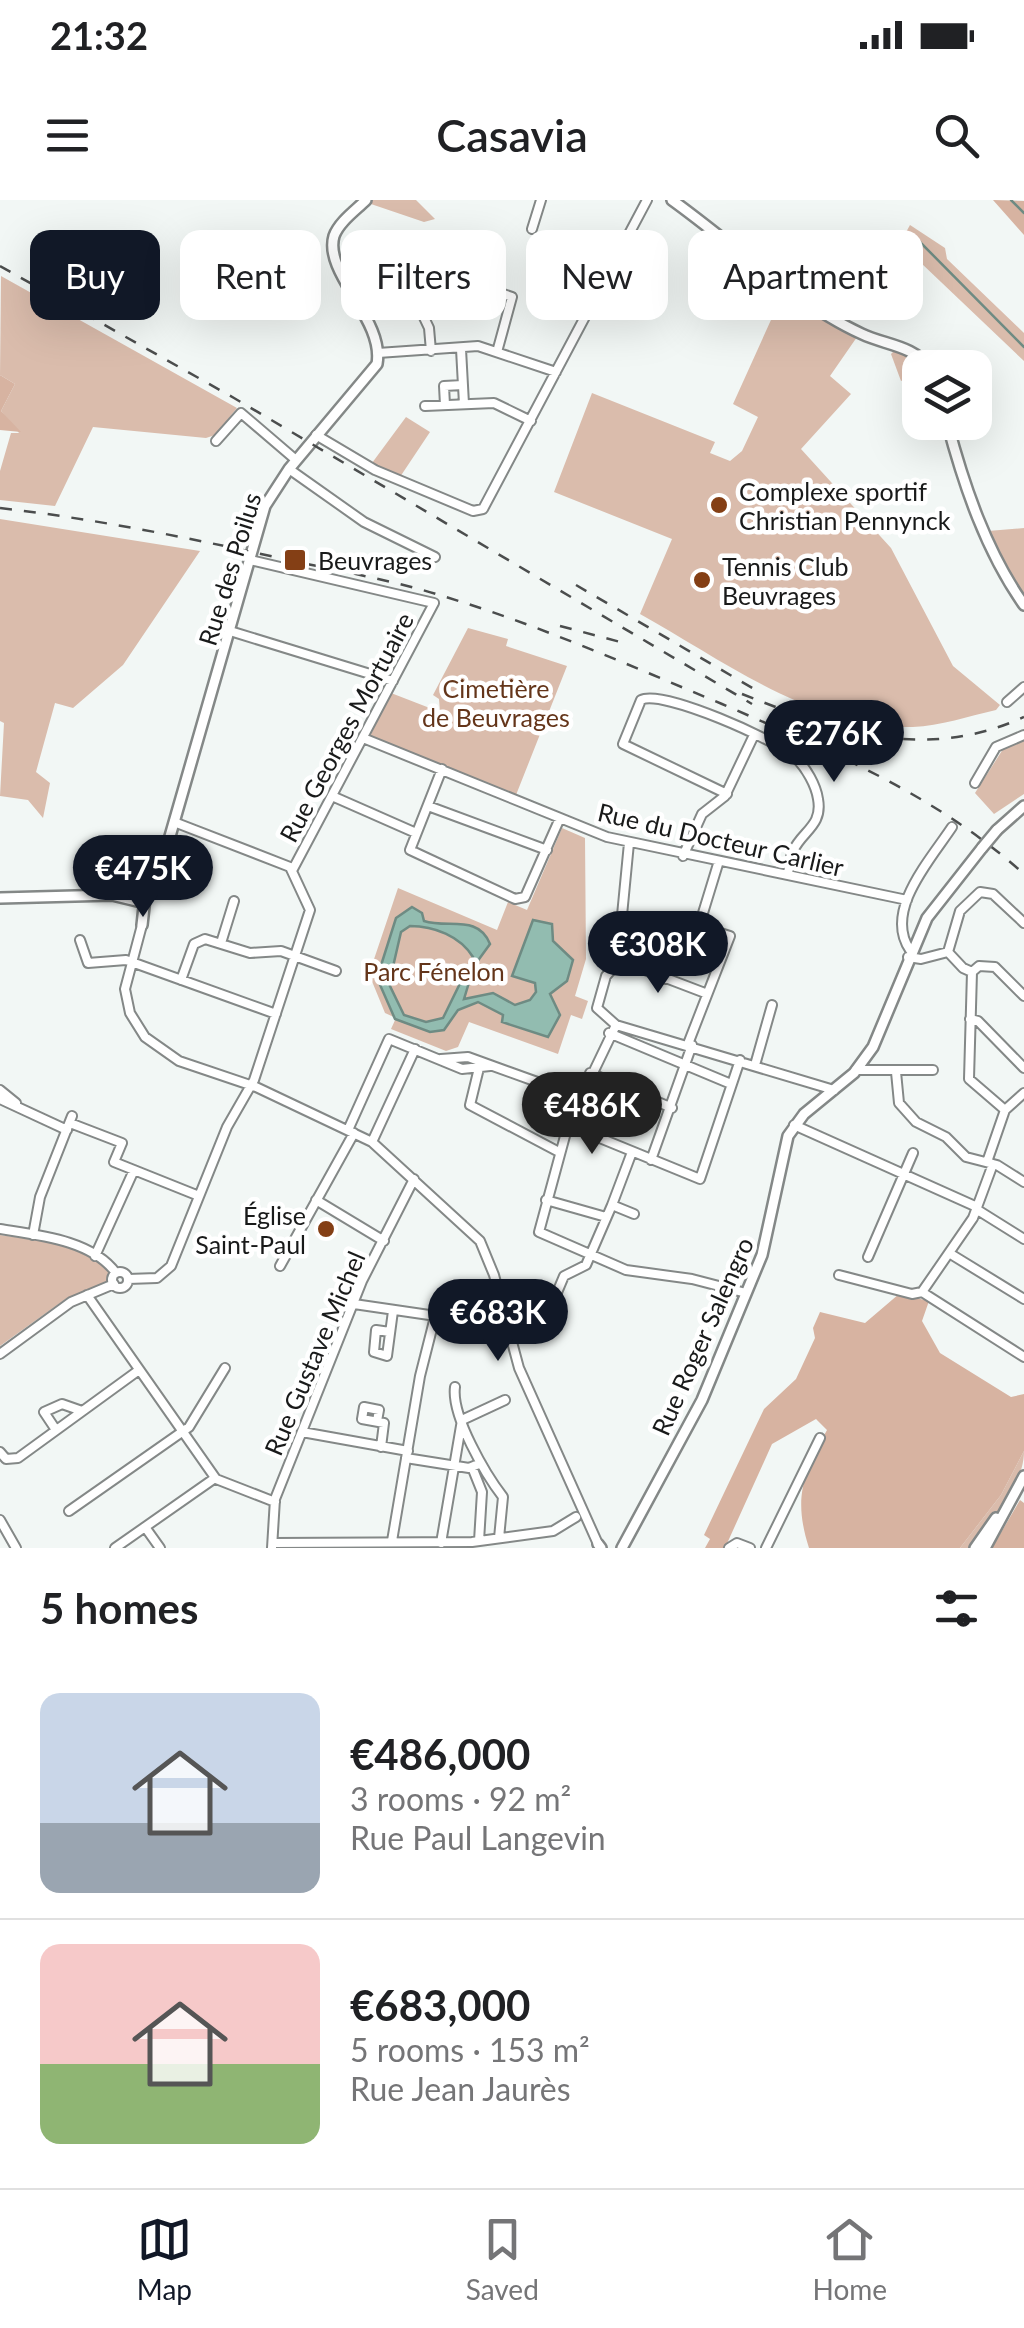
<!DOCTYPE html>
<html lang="en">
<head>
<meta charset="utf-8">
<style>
	body { margin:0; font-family:Lato,sans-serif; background:#f6f6f6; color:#202124; height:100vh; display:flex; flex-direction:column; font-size:38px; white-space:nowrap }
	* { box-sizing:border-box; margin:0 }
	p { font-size:32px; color:#757577 }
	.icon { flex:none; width:55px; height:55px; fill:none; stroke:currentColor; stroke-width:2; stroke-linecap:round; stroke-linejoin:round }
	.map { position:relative; height:1348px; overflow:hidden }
	.drawer { display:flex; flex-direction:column; background:#fff; flex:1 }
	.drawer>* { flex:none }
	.top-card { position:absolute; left:30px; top:30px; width:965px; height:90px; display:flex; gap:20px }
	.fabs { position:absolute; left:902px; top:150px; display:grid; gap:20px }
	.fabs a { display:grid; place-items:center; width:90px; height:90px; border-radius:20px; background:#fff; box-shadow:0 10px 40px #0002; font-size:50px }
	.price { position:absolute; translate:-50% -85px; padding:0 22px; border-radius:35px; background:#111827; color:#fff; font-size:32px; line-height:65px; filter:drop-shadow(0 2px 5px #0008) }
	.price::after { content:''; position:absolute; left:50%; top:60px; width:30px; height:22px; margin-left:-15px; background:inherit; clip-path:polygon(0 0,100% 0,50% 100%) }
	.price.selected { background:#222; color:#fff }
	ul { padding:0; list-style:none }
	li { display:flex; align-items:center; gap:30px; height:250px; padding:0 40px }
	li+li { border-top:2px solid #e0e0e0 }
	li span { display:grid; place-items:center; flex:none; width:280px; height:200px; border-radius:20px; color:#555 }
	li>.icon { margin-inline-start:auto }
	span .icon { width:120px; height:120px; fill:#fffc; stroke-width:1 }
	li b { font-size:42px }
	h2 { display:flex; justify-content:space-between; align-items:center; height:120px; padding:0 40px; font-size:42px }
	.tag { padding:0 35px; border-radius:20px; background:#fff; box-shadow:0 10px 40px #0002; font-size:35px; line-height:90px }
	.tag.selected { background:#111827; color:#fff }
	.status { display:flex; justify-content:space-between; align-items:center; height:70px; padding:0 50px; background:#fff; direction:ltr }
	.status svg { height:28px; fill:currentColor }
	header { display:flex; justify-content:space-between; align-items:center; height:130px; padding:0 40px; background:#fff; font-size:45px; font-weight:600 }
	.menu { display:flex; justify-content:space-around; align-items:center; height:140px; border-top:2px solid #e0e0e0; background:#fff; font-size:28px; color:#757577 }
	.menu a { display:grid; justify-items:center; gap:5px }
	.menu .selected { color:#111827 }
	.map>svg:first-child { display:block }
	.green { fill:#dabcac }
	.forest { fill:#d7b3a1 }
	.water { fill:#92bcb0; stroke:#6e8b83; stroke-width:2.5; fill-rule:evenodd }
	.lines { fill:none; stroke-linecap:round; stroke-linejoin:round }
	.stream { stroke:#6e8b83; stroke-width:2.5 }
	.minor-casing { stroke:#848887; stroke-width:12 }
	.tertiary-casing { stroke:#848887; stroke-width:14 }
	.minor { stroke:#fff; stroke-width:8 }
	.tertiary { stroke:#fff; stroke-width:9 }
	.rail { stroke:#4b4d4d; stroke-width:2.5; stroke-dasharray:12 12; stroke-linecap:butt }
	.tertiary-bridge-casing { stroke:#848887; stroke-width:14; stroke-linecap:butt }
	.tertiary-bridge { stroke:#fff; stroke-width:9 }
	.poi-dot { fill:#843f15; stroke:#fff; stroke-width:4 }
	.labels { text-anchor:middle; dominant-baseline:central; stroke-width:9; stroke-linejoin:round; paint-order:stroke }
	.poi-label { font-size:25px; fill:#191a1a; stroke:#fff; text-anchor:start }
	.street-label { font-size:25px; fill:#191a1a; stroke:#fff }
	.park-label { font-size:25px; fill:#64351a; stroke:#fff }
</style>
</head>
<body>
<div class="status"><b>21:32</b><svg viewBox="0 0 49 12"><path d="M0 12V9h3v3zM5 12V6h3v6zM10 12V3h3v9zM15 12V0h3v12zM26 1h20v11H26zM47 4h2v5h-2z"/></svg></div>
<header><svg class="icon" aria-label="menu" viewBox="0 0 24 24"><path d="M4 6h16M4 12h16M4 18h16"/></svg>Casavia<svg class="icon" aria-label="search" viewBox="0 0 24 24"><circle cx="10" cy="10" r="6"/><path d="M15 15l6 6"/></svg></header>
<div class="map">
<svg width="1024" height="1348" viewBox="0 0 1024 1348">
	<rect width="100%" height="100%" fill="#f2f7f5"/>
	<path class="green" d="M371 0H416L435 19 424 22 368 3Z
		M910 25 945 48 947 59 1024 133V161L900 43Z
		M1 76 237 208 215 235 206 238 93 227 55 306 0 300V271L11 233H19L1 211 15 184 0 175Z
		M785 89 857 137 830 176 851 194 801 249 891 348 953 466 1000 505 996 510C969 516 940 526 913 527 814 530 723 460 640 414L672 339 554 292 592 193 715 242 710 253 730 261 742 251 758 217 733 204Z
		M895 150 920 162V173L901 181 891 154Z
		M406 217 430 232 400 277 372 263Z
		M0 319 200 351 123 465 73 508 55 503 36 572 50 583 43 618 28 600 0 596 4 523 0 521Z
		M1024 328V400L988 331Z
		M468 428 508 439 506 446 567 466 516 595 370 536 391 493 440 512 439 499 433 495Z
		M1024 539V594L994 614 975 593 1005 546Z
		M562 628 585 638 586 759 575 796 588 801 582 819 571 815 558 854 469 822 458 847 446 851 391 829 396 818 385 813 369 774 398 688 497 730 508 702 527 710Z
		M0 1035 60 1043 106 1065 110 1078 107 1083 67 1098 0 1146Z
		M1024 1251C1024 1286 992 1320 972 1348H960L1001 1295Z"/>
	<path class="forest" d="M993 0 1024 1V35Z
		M0 175 15 184 1 211 21 232 0 230Z
		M899 1094 929 1101 922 1121 940 1153 1011 1197 1024 1194V1251L1001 1295 960 1348H809C793 1298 803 1275 827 1230L816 1219 772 1244 725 1348H705L710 1339 704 1335 764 1209 796 1179 815 1138 813 1128 820 1112 865 1123Z
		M1020 1300 1024 1303V1348H992Z"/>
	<path class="water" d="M412 707 422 713 424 721C448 729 478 714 490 744L474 766 464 799 493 793 515 805 530 800 536 792 535 783 512 776 533 720 552 724 553 741 573 760 567 781 550 794 560 815 548 837 502 822 503 815 478 802 458 810 444 830 430 832 395 819 377 778 396 718ZM410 726C434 726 460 736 473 757L443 818 426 822 404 815 389 784 401 732Z"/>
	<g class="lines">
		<path class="stream" d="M1011 0 1024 13
			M915 37 1024 147"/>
		<defs>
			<path id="minor" d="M532 29 541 0
				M461 149 464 204
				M431 151 429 128 409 86 417 65 512 97 497 152
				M378 153 478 146 556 172
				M445 205 444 186 463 185
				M425 206 494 203 531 221
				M316 235 375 270 473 311 483 309 647 0
				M216 241 241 213 296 260
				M289 269 364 322 435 357
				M250 360 434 403 293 669
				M230 431 393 481
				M1007 502 1024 487
				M363 538 607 637 907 700
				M442 569 410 650 515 699 525 697 560 618
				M975 583 996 547 1024 535
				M727 594 623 544 641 500C662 489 777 540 796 558 806 568 816 585 818 599 823 626 802 631 793 651 790 658 789 667 788 674
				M332 596 416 633
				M428 606 547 650
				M683 656 702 614 725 596 754 535
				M105 691 130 686
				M142 725 125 789 130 813 145 837 179 861 256 887 372 942 480 1041 494 1075 519 1168 598 1344
				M699 726 718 664
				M80 740 88 763 126 760 276 814
				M221 743 234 701
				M910 750C883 711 931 659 952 627
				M948 752 960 711 980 692 993 694 1024 723
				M908 757 921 759 948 752 963 768 972 772 969 879 1005 910
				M617 767 629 643
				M972 772 979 766 995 767 1024 796
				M666 779 685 722 730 736 688 844
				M181 780 194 744 205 739 250 753 281 751 336 771
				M705 793 642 769 614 767 606 776 597 808 616 825 834 890
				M970 819 978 821 1024 868
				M616 825 568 925 539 1032 626 1070 692 1079 746 1093
				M609 833 731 884
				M441 859 468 857 579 897
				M755 865 772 805
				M479 868 470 905 559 952
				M856 870H933
				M896 872 899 903 916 922 946 937 966 957 997 965 1024 982
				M590 873 672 908
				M0 890 16 903
				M0 899 67 930
				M70 923 122 943 114 962 199 996
				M568 925 700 979 740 860
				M794 925 977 1007
				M348 930 389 839 462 869 490 866
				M372 942 415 849
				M632 952 612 1005 634 1014
				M651 960 692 845
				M987 962 1005 910 1024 893
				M316 1000 384 1041
				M546 1000 606 1017
				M976 1009 1024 1039
				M0 1029C38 1035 92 1040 116 1073
				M33 1035 40 997 72 916
				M949 1053 1024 1099
				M95 1056 134 970
				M868 1057 913 953
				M280 1066 354 933
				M112 1080a8 8 0 1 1 16 0a8 8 0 1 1-16 0Z
				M839 1075 912 1094 922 1092 1024 1157
				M128 1079 157 1078 171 1066 227 927 254 880 310 710 290 667 174 622
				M922 1092 973 1018 993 964
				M87 1095 216 1279 275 1302
				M354 1104 436 1116
				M504 1112 556 1095 564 1076 586 1065 612 1005
				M390 1132 376 1130 374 1152 387 1156 393 1111
				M0 1154 71 1102 114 1084
				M455 1187C451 1216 486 1275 503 1297L499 1338
				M377 1221 379 1210 364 1207 362 1219 384 1223 381 1247
				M56 1230 44 1212 62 1204 82 1211
				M302 1232 408 1251
				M0 1252 6 1259 18 1258 139 1170
				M406 1258 469 1268 481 1263
				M472 1267 482 1292 479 1341
				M69 1311 189 1227 225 1168
				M0 1320 16 1348
				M145 1327 160 1348
				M392 1341 420 1176 437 1109
				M273 1343 472 1342 553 1331 576 1317
				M441 1343 462 1220 505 1200
				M115 1348 215 1278
				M272 1348 275 1299 362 1081 414 979
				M729 1348 737 1343 750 1348
				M766 1348 820 1238"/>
			<path id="tertiary" d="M672 0C732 43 796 104 862 134 885 145 913 145 930 168
				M947 222C964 286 986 351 1024 405
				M997 630 1024 606
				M146 696 158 678 265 306 289 269 377 164C385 120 323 73 334 36 339 22 356 10 366 0
				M0 698 112 695 137 701 146 696
				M131 698 132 685 158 674
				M142 725 145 698
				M598 1344 601 1348
				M622 1348 702 1200 762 1055 788 936 804 914 854 873 873 847 927 718 982 648
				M975 1348 996 1318
				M985 1348 1024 1276"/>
		</defs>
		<use href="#minor" class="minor-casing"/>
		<use href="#tertiary" class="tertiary-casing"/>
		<use href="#minor" class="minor"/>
		<use href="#tertiary" class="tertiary"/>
		<path class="rail" d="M0 66 234 198 752 504
			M0 308C96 319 190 338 284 359 338 371 393 380 446 397 541 426 631 466 722 504 830 551 935 594 1024 674
			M576 385 761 493
			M560 426 628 444
			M742 494C838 532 925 562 1024 517"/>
		<defs>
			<path id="tertiary-bridge" d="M982 648 997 630"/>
		</defs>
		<use href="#tertiary-bridge" class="tertiary-bridge-casing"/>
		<use href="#tertiary-bridge" class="tertiary-bridge"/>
	</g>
	<g class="poi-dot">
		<circle cx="719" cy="305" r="10"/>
		<rect x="283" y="348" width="24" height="24" rx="5"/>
		<circle cx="702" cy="380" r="10"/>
		<circle cx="326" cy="1029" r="10"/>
	</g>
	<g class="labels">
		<g class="poi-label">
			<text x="739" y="291">Complexe sportif<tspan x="739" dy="29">Christian Pennynck</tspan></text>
			<text x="318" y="360">Beuvrages</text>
			<text x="722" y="366">Tennis Club<tspan x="722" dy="29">Beuvrages</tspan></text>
			<text x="306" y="1015" text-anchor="end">Église<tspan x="306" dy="29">Saint-Paul</tspan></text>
		</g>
		<g class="street-label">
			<text transform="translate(229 369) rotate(-73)">Rue des Poilus</text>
			<text transform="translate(346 527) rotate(-62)">Rue Georges Mortuaire</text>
			<text transform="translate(721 639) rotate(13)">Rue du Docteur Carlier</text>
			<text transform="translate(702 1136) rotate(-66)">Rue Roger Salengro</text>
			<text transform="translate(314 1153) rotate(-67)">Rue Gustave Michel</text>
		</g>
		<g class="park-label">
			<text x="496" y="488">Cimetière<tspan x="496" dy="29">de Beuvrages</tspan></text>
			<text x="434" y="771">Parc Fénelon</text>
		</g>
	</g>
</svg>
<div class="fabs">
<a><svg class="icon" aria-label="layers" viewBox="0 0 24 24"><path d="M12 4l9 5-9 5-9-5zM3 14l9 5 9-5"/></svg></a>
</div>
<b class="price" style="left:834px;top:585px">€276K</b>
<b class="price" style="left:143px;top:720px">€475K</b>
<b class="price" style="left:658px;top:796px">€308K</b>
<b class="price selected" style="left:592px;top:957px">€486K</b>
<b class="price" style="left:498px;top:1164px">€683K</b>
<div class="top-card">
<a class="tag selected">Buy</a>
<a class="tag">Rent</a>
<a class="tag">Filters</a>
<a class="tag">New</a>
<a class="tag">Apartment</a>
</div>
</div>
<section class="drawer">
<h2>5 homes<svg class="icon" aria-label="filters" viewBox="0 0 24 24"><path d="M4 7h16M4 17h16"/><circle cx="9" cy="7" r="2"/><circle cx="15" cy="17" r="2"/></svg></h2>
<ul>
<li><span style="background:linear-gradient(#c9d6e8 65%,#9aa5b1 0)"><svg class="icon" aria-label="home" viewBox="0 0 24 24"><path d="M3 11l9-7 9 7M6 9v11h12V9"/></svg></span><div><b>€486,000</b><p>3 rooms · 92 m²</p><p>Rue Paul Langevin</p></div></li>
<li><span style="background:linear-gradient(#f6c9c9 60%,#8fb573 0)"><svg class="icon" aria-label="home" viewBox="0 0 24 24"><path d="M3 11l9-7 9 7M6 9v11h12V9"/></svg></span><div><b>€683,000</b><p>5 rooms · 153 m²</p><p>Rue Jean Jaurès</p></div></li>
</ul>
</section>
<nav class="menu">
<a class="selected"><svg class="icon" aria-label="map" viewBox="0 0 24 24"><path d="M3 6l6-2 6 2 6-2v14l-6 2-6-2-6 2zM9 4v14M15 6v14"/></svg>Map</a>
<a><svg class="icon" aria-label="saved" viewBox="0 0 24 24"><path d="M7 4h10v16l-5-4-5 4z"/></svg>Saved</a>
<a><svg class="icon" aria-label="home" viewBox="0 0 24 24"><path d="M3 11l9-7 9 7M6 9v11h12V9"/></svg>Home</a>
</nav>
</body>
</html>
